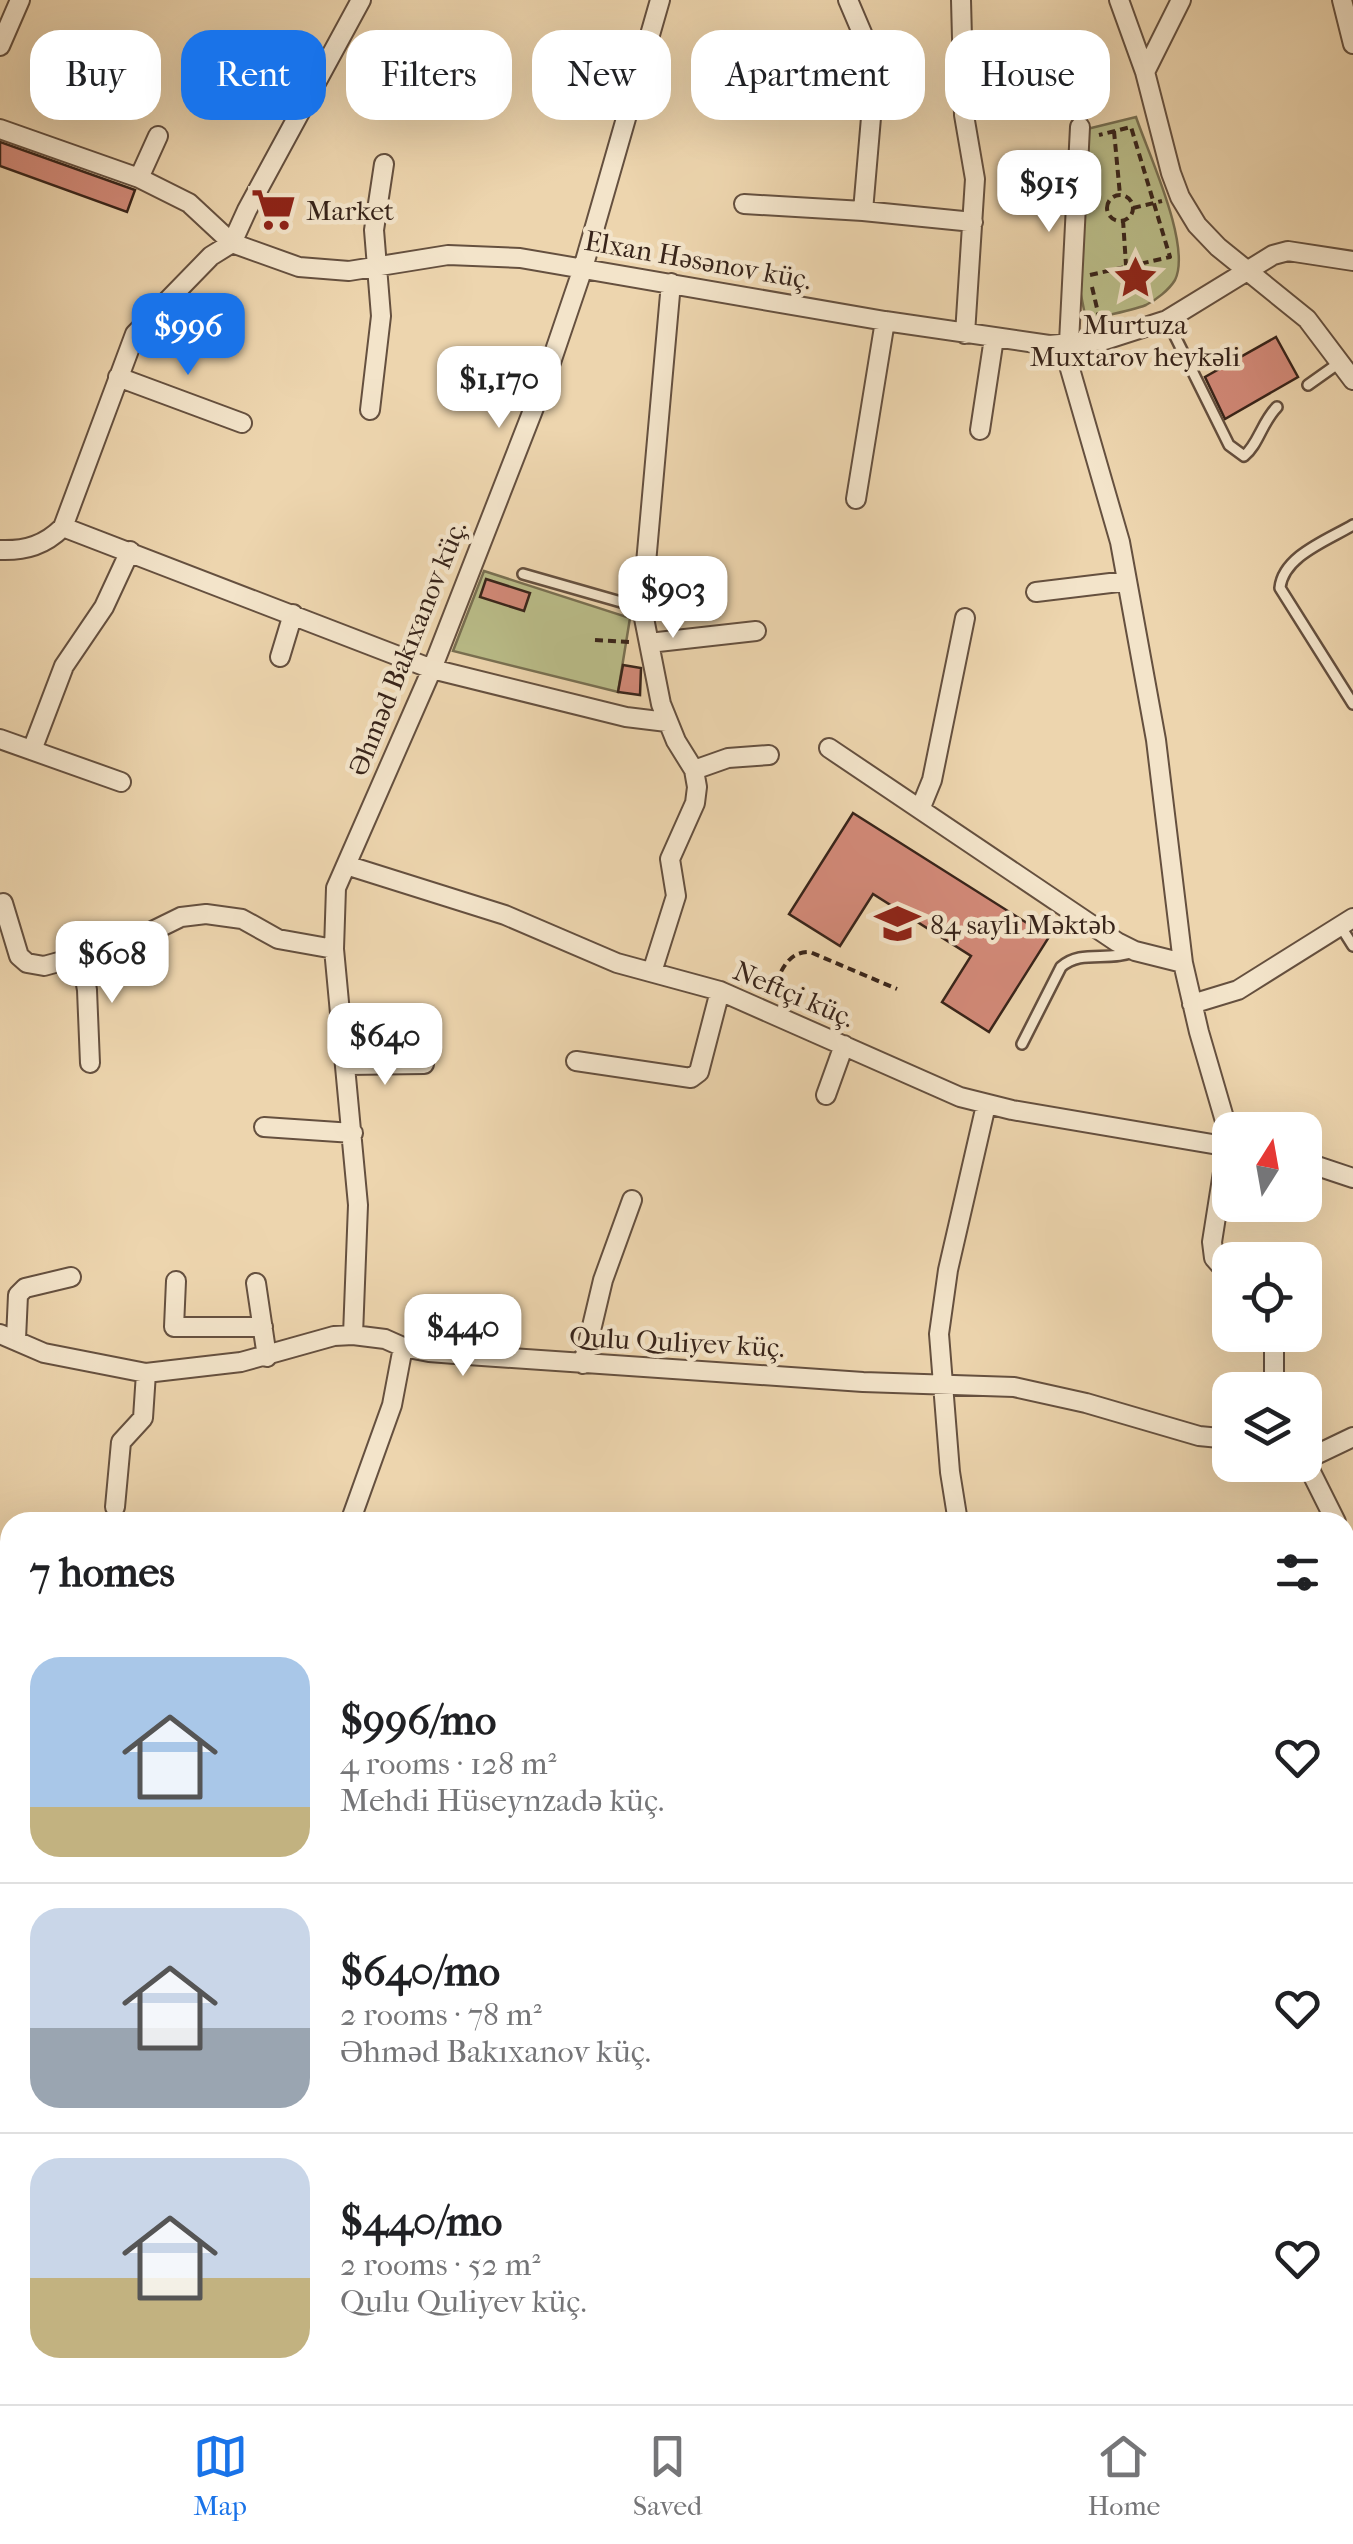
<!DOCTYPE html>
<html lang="en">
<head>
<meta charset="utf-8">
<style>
	body { margin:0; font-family:"IM FELL French Canon",serif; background:#f2f2f2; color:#202124; height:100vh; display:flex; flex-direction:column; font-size:38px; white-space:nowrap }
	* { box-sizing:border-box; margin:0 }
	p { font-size:32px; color:#757577 }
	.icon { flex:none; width:55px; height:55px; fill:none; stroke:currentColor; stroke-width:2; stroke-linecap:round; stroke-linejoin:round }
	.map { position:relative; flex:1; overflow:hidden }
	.sheet { position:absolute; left:0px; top:1512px; width:1355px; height:892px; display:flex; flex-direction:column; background:#fff; border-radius:30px 30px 0 0; box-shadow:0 10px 40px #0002 }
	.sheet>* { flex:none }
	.guide { position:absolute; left:30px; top:30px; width:1295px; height:90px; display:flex; gap:20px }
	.needle { width:65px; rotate:11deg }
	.buttons { position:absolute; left:1212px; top:1112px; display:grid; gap:20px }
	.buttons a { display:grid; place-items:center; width:110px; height:110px; border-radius:20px; background:#fff; box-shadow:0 10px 40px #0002; font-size:50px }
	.price { position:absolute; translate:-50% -85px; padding:0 22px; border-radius:20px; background:#fff; color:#222; font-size:32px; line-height:65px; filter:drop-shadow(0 2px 5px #0008) }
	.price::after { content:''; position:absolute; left:50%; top:60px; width:30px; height:22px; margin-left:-15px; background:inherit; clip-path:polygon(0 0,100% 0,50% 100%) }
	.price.current { background:#1a73e8; color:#fff }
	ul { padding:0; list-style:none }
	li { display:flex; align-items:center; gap:30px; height:250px; padding:0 30px }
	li+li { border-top:2px solid #e0e0e0 }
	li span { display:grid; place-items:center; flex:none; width:280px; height:200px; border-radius:30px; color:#555 }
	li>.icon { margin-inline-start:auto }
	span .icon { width:120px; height:120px; fill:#fffc; stroke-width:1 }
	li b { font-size:42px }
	h2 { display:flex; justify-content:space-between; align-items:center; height:120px; padding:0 30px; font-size:42px }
	.chip { padding:0 35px; border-radius:30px; background:#fff; box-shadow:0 10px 40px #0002; font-size:35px; line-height:90px }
	.chip.current { background:#1a73e8; color:#fff }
	.dock { display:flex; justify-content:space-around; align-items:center; height:140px; border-top:2px solid #e0e0e0; background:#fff; font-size:28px; color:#757577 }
	.dock a { display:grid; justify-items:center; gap:5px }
	.dock .current { color:#1a73e8 }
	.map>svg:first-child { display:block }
	.green { fill:#babd89; stroke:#797052; stroke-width:2.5 }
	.building { fill:#d38a79; stroke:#38241a; stroke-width:2.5 }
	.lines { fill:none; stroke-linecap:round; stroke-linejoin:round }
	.lane-casing { stroke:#65503f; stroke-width:14 }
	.street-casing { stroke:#65503f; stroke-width:22 }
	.path { stroke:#38241a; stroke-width:4; stroke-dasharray:8 5; stroke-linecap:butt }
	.lane { stroke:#f3e4ca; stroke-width:9 }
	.street { stroke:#f3e4ca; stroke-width:18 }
	.labels { text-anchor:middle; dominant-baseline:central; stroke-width:9; stroke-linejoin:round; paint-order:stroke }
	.poi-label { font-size:28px; fill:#38241a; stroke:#f3e4ca; text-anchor:start }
	.street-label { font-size:28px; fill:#38241a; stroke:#f3e4ca }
</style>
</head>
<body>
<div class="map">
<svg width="1353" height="2404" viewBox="0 0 1353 2404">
	<rect width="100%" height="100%" fill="#edd5ae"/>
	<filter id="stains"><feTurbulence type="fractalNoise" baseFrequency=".002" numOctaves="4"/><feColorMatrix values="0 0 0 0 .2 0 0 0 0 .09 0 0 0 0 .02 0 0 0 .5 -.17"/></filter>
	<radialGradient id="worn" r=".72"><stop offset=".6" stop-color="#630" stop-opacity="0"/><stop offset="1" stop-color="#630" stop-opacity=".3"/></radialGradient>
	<path class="green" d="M1136 117C1148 153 1192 246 1175 280 1169 290 1156 300 1146 305 1128 312 1105 315 1086 320L1077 275 1087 129Z
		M484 571 630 618 618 692 453 651Z"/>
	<path class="building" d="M0 142 135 190 127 212 0 166Z
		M1276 337 1298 377 1225 419 1205 377Z
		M486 579 530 593 524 611 480 597Z
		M623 665 641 668 640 695 618 692Z
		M853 813 1049 937 989 1032 942 1002 971 956 873 894 840 946 789 914Z"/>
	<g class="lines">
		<defs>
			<path id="lane" d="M1167 320 1229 445 1244 456C1258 445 1262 422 1277 407
				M1308 385 1339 363
				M1353 525C1328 540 1283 556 1280 588L1353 704
				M523 574 642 608
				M1341 927 1353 946
				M1022 1044 1061 967C1081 949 1107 962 1133 952
				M466 2395 467 2404"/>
			<path id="street" d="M848 0 871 54 875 71 863 211 973 222
				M961 0 964 115 975 179 965 334
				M1119 0 1145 72 1171 173 1180 197 1197 225 1218 247 1307 319 1353 380
				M1342 0 1353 44
				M0 46 20 0
				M1145 72 1181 0
				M1080 127 1068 362 1120 542 1156 740 1183 963 1199 1032 1227 1128V1147L1212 1242 1214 1258 1230 1276
				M0 129 139 178 189 203 232 243 299 267 349 271 448 255 520 258 885 321 1049 345 1105 340 1167 320 1273 255 1288 251 1353 261
				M139 178 158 136
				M744 204 863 211
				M118 377 242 423
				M370 410 381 316 374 230 384 164
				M980 430 994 338
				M856 499 885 321
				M63 527 432 669 626 717 667 722
				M0 550C26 551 45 545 63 527L135 334 211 256 232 243 247 210 361 0
				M1036 592 1127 581
				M649 643 756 631
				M280 657 293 614
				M0 739 121 782
				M829 748 1117 942 1135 951 1183 963
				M32 750 64 666 104 607 130 551
				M694 770 728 758 769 755
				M921 807 932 780 965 618
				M346 865 505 915 617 963 720 991 960 1097 1012 1110 1230 1147
				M3 903 19 956 27 963 44 966 128 943 181 917 206 914 242 919 278 939 334 949
				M81 956 87 990 90 1063
				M652 972 676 896 670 859 695 803 697 787 694 770 676 741 661 704 642 608 671 283
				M1192 1004 1238 990 1353 918
				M576 1061 691 1078 699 1072 720 991
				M346 1065 424 1064
				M826 1095 844 1045
				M264 1127 353 1133
				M1305 1162 1353 1178
				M176 1281 174 1327H263
				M256 1283 267 1357
				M0 1334 44 1353 146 1373 241 1362 334 1336 353 1335 385 1339 403 1347 429 1352 468 1355 863 1382 1014 1387 1086 1403 1199 1436 1230 1439
				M353 1335 358 1205 334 949 336 888 432 669 546 377 583 268 660 0
				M1274 1335V1390
				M16 1339 18 1295 25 1288 71 1277
				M583 1364 603 1280 632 1200
				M1305 1460 1336 1522
				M1305 1460 1353 1437
				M115 1507 121 1442 143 1418 146 1373
				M350 1522 392 1405 403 1347
				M958 1522 950 1472 939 1334 948 1270 986 1105
				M1345 1541 1353 1559
				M0 1562 10 1563
				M1345 1673 1353 1670
				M0 1789H10
				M0 1945H10
				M0 2011 10 2014
				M1345 2163 1353 2161
				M0 2206 10 2205
				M1345 2242 1353 2266
				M0 2317 10 2335
				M1345 2321 1353 2313
				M45 2395 51 2404
				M307 2395V2404
				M1181 2401 1246 2399
				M380 2404 402 2395
				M993 2404 994 2395"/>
		</defs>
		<use href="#lane" class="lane-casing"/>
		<use href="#street" class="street-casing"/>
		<path class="path" d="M1114 131 1120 195
			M1107 208a13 13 0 1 1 26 0a13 13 0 1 1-26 0Z
			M1133 208 1162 201
			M1123 220 1126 265
			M1090 275 1170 257 1131 127 1099 135
			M1092 287 1100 321
			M595 640 630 642
			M770 995C780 976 785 951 810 952L897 989"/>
		<use href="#lane" class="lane"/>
		<use href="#street" class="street"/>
	</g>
	<defs>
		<symbol id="supermarket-bare" viewBox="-9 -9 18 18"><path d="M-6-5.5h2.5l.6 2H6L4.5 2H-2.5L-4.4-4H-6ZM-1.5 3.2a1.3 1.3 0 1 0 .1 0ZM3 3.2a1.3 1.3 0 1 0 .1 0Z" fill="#8f2418" stroke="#f3e4ca" stroke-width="2.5" paint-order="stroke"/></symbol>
		<symbol id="sight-bare" viewBox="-9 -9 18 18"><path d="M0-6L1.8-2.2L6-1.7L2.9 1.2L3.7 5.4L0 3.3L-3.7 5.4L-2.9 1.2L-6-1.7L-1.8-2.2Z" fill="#8f2418" stroke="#f3e4ca" stroke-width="2.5" paint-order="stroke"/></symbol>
		<symbol id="school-bare" viewBox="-9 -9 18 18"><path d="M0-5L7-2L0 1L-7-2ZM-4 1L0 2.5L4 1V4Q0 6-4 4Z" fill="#8f2418" stroke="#f3e4ca" stroke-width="2.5" paint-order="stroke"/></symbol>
	</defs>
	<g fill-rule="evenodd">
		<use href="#supermarket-bare" x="242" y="178" width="63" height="63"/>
		<use href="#sight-bare" x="1104" y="246" width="63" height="63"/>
		<use href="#school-bare" x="866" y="892" width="63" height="63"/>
	</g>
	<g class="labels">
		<g class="poi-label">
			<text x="306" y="210">Market</text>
			<text x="1135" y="324" text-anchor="middle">Murtuza<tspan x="1135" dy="32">Muxtarov heykəli</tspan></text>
			<text x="930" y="924">84 saylı Məktəb</text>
		</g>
		<g class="street-label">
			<text transform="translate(698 260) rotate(10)">Elxan Həsənov küç.</text>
			<text transform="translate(407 648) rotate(-68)">Əhməd Bakıxanov küç.</text>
			<text transform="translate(794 994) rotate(23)">Neftçi küç.</text>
			<text transform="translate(677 1342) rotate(3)">Qulu Quliyev küç.</text>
		</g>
	</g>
	<rect width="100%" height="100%" filter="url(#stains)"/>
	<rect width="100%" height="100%" fill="url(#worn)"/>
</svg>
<div class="buttons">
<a><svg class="needle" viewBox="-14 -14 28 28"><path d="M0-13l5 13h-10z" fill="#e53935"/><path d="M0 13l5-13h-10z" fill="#757577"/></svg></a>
<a><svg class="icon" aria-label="locate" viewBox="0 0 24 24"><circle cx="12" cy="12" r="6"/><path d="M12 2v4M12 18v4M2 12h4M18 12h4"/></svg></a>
<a><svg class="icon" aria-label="layers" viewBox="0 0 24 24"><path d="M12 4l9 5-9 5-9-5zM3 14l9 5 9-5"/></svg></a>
</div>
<b class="price" style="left:1049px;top:235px">$915</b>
<b class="price current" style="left:188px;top:378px">$996</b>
<b class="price" style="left:499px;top:431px">$1,170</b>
<b class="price" style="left:673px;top:641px">$903</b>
<b class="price" style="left:112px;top:1006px">$608</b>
<b class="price" style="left:385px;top:1088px">$640</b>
<b class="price" style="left:463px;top:1379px">$440</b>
<div class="guide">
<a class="chip">Buy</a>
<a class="chip current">Rent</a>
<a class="chip">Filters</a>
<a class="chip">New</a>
<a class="chip">Apartment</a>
<a class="chip">House</a>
</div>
<section class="sheet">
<h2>7 homes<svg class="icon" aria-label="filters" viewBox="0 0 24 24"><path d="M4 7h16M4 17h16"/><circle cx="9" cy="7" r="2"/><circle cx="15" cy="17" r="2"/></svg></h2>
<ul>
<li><span style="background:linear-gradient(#a9c7e8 75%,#c2b280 0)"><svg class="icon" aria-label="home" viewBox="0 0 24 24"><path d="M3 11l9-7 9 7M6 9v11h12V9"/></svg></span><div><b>$996/mo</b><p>4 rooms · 128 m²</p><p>Mehdi Hüseynzadə küç.</p></div><svg class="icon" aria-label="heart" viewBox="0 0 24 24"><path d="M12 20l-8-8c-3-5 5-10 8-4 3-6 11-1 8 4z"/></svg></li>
<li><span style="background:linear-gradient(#c9d6e8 60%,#9aa5b1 0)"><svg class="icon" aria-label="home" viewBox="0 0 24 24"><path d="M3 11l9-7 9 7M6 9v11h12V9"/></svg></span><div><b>$640/mo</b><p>2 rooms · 78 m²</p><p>Əhməd Bakıxanov küç.</p></div><svg class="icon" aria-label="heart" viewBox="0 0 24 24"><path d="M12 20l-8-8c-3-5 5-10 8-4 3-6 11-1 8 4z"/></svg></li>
<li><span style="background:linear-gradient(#c9d6e8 60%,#c2b280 0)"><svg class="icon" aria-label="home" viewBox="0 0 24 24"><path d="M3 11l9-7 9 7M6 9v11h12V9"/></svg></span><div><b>$440/mo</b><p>2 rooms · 52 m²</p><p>Qulu Quliyev küç.</p></div><svg class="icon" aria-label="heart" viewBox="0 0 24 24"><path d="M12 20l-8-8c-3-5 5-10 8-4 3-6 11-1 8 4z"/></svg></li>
</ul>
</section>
</div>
<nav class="dock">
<a class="current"><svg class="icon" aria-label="map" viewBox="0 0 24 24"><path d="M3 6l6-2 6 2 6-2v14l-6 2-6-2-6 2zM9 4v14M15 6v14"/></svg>Map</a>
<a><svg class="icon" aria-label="saved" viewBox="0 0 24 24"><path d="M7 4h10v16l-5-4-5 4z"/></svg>Saved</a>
<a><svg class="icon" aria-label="home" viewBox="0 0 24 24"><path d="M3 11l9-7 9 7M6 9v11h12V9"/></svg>Home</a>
</nav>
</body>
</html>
